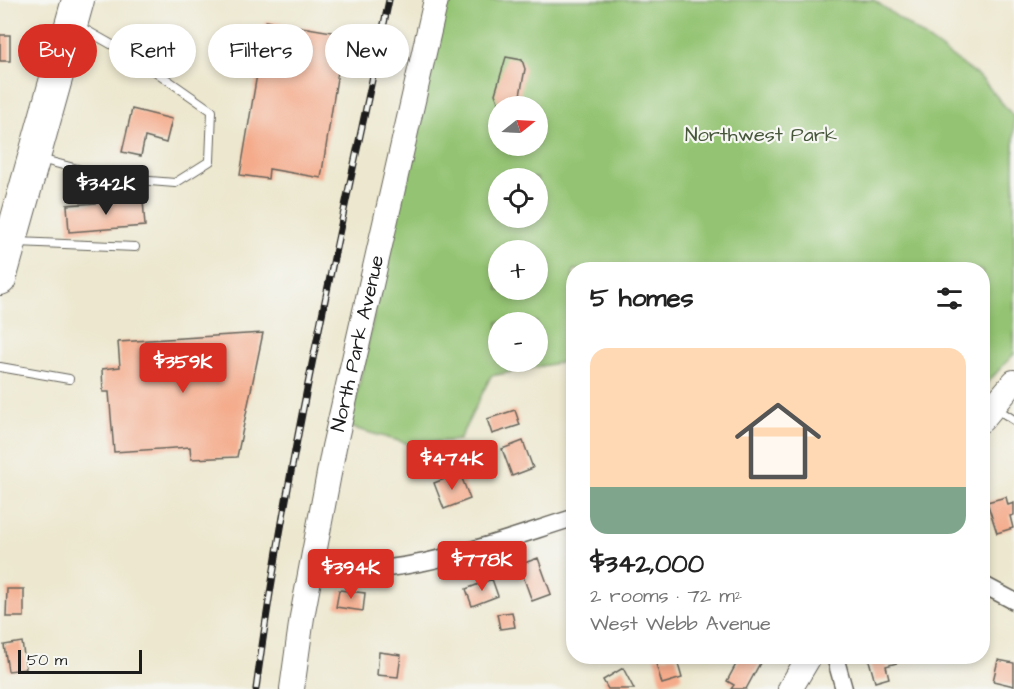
<!DOCTYPE html>
<html lang="en">
<head>
<meta charset="utf-8">
<style>
	body { margin:0; font-family:"Architects Daughter",sans-serif; background:#f2f2f2; color:#222; height:100vh; display:flex; flex-direction:column; font-size:22px; white-space:nowrap }
	* { box-sizing:border-box; margin:0 }
	p { font-size:20px; color:#767676 }
	.icon { flex:none; width:33px; height:33px; fill:none; stroke:currentColor; stroke-width:2; stroke-linecap:round; stroke-linejoin:round }
	.map { position:relative; flex:1; overflow:hidden }
	.side { position:absolute; left:566px; top:262px; width:424px; height:402px; display:flex; flex-direction:column; background:#fff; border-radius:24px; box-shadow:0 3px 9px #0003 }
	.side>* { flex:none }
	.guide { position:absolute; left:18px; top:24px; width:458px; height:54px; display:flex; gap:12px }
	.needle { width:39px; rotate:72deg }
	.fabs { position:absolute; left:488px; top:96px; display:grid; gap:12px }
	.fabs a { display:grid; place-items:center; width:60px; height:60px; border-radius:50%; background:#fff; box-shadow:0 3px 9px #0003; font-size:30px }
	.scale { position:absolute; left:18px; bottom:15px; width:124px; box-sizing:border-box; padding-left:6px; border:3px solid #1c1c1c; border-top:0; font-size:16px; line-height:21px; white-space:nowrap; color:#1c1c1c; -webkit-text-stroke:4px #f6f6f2; paint-order:stroke }
	.price { position:absolute; translate:-50% -51px; padding:0 14px; border-radius:6px; background:#d93025; color:#fff; font-size:20px; line-height:39px; filter:drop-shadow(0 2px 3px #0008) }
	.price::after { content:''; position:absolute; left:50%; top:36px; width:18px; height:14px; margin-left:-9px; background:inherit; clip-path:polygon(0 0,100% 0,50% 100%) }
	.price.current { background:#222; color:#fff }
	ul { padding:0; list-style:none }
	li { display:grid; align-content:center; gap:12px; height:318px; padding:0 24px }
	li+li { border-top:2px solid #e0e0e0 }
	li span { display:grid; place-items:center; height:186px; border-radius:18px; color:#555 }
	li>.icon { margin-inline-start:auto }
	span .icon { width:108px; height:108px; fill:#fffc; stroke-width:1 }
	li b { font-size:26px }
	h2 { display:flex; justify-content:space-between; align-items:center; height:72px; padding:0 24px; font-size:26px }
	.pill { padding:0 21px; border-radius:27px; background:#fff; box-shadow:0 3px 9px #0003; font-size:21px; line-height:54px }
	.pill.current { background:#d93025; color:#fff }
	.map>svg:first-child { display:block }
	.green { fill:#94c473; stroke:#587048; stroke-width:1.5; fill-rule:evenodd }
	.building { fill:#f4ab8b }
	.lines { fill:none; stroke-linecap:round; stroke-linejoin:round }
	.lane-casing { stroke:#65635a; stroke-width:10 }
	.street-casing { stroke:#65635a; stroke-width:19 }
	.secondary-casing { stroke:#65635a; stroke-width:26 }
	.highway-casing { stroke:#65635a; stroke-width:34 }
	.lane { stroke:#fff; stroke-width:8 }
	.street { stroke:#fff; stroke-width:16 }
	.secondary { stroke:#fff; stroke-width:24 }
	.highway { stroke:#fff; stroke-width:32 }
	.rail-casing { stroke:#1c1c1c; stroke-width:7 }
	.rail { stroke:#f6f6f2; stroke-width:4.5; stroke-dasharray:14; stroke-linecap:butt }
	.labels { text-anchor:middle; dominant-baseline:central; stroke-width:4.5; stroke-linejoin:round; paint-order:stroke }
	.park-label { font-size:20px; fill:#46573a; stroke:#f6f6f2 }
	.street-label { font-size:20px; fill:#1c1c1c; stroke:#f6f6f2 }
</style>
</head>
<body>
<div class="map">
<svg width="1014" height="689" viewBox="0 0 1014 689">
	<rect width="100%" height="100%" fill="#f6f6f2"/>
	<filter id="ink" filterUnits="userSpaceOnUse"><feTurbulence type="fractalNoise" baseFrequency=".0167" numOctaves="2"/><feDisplacementMap in="SourceGraphic" scale="12" xChannelSelector="R" yChannelSelector="G"/><feConvolveMatrix kernelMatrix="1 2 1 2 8 2 1 2 1" color-interpolation-filters="sRGB"/></filter>
	<filter id="wash" filterUnits="userSpaceOnUse"><feTurbulence type="fractalNoise" baseFrequency=".008" numOctaves="4" result="noise"/><feDisplacementMap in="SourceGraphic" scale="24" xChannelSelector="R" yChannelSelector="G"/><feGaussianBlur stdDeviation="1.35" result="paint"/><feColorMatrix in="noise" values="0 0 0 0 0 0 0 0 0 0 0 0 0 0 0 0 0 1.4 0 .05"/><feComposite in="paint" operator="in"/></filter>
	<g filter="url(#wash)">
		<rect width="100%" height="100%" fill="#ece7ce"/>
		<path class="green" d="M441 0H874L982 79 1014 117V354L983 387 982 270H573V360L491 376 459 440 409 444 350 427ZM498 106H537V146H498ZM498 178H537V218H498ZM498 250H537V290H498ZM498 322H537V362H498Z"/>
		<g id="blocks">
			<path class="building" d="M266 21 344 34 321 178 269 169 268 179 240 175Z
				M0 35H10V61H0Z
				M506 57 522 60 525 69 518 106 499 104 495 94Z
				M132 109 172 119 166 143 145 137 141 156 122 152Z
				M143 200 145 226 69 232 67 205Z
				M263 333 237 457 191 459 190 447 114 452 109 392H103L102 369 120 367 118 342Z
				M515 410 520 425 492 434 487 419Z
				M523 441 533 468 512 476 502 449Z
				M460 473 470 499 444 509 434 483Z
				M1006 497 1008 505 1014 503V515L1010 516 1013 528 997 533 987 502Z
				M538 558 551 594 532 601 519 565Z
				M492 579 498 596 472 606 466 589Z
				M7 589H24V617H6Z
				M339 590 365 593 363 611 336 607Z
				M512 612 515 627 500 629 497 614Z
				M22 642 26 669 8 671 4 645Z
				M379 652 401 655 398 677 377 675Z
				M654 657H676L682 678 662 684Z
				M740 657H750L760 663 746 689H731L734 685 727 681Z
				M868 657H906L907 660 886 666 889 678 875 682Z
				M998 660 1014 663V686L993 681Z
				M623 668 634 689H608L603 680Z"/>
		</g>
	</g>
	<g filter="url(#ink)">
		<use href="#blocks" fill-opacity="0" stroke="#65635a" stroke-width="1.5"/>
		<g class="lines">
			<defs>
				<path id="lane" d="M40 159 112 178 175 183 210 161 212 111 139 60 77 25
					M17 242 135 247
					M0 367 69 379
					M994 407 1014 420"/>
				<path id="street" d="M311 568C398 581 490 544 573 518
					M982 584 1014 601
					M835 657 844 689"/>
				<g id="secondary">
					<path d="M982 420 1014 382"/>
					<path id="s1" d="M292 689 302 617 334 447 436 0"/>
					<path d="M790 689 809 657"/>
				</g>
				<path id="highway" d="M0 279 78 0"/>
			</defs>
			<use href="#lane" class="lane-casing"/>
			<use href="#street" class="street-casing"/>
			<use href="#secondary" class="secondary-casing"/>
			<use href="#highway" class="highway-casing"/>
			<use href="#lane" class="lane"/>
			<use href="#street" class="street"/>
			<use href="#secondary" class="secondary"/>
			<use href="#highway" class="highway"/>
			<defs>
				<path id="rail" d="M256 689C287 457 341 229 389 0"/>
			</defs>
			<use href="#rail" class="rail-casing"/>
			<use href="#rail" class="rail"/>
		</g>
	</g>
	<g class="labels">
		<g class="park-label">
			<text x="761" y="135">Northwest Park</text>
		</g>
		<g class="street-label">
			<text stroke="none"><textPath href="#s1" startOffset="352">North Park Avenue</textPath></text>
		</g>
	</g>
</svg>
<div class="fabs">
<a><svg class="needle" viewBox="-14 -14 28 28"><path d="M0-13l5 13h-10z" fill="#e53935"/><path d="M0 13l5-13h-10z" fill="#767676"/></svg></a>
<a><svg class="icon" aria-label="locate" viewBox="0 0 24 24"><circle cx="12" cy="12" r="6"/><path d="M12 2v4M12 18v4M2 12h4M18 12h4"/></svg></a>
<a>+</a>
<a>−</a>
</div>
<div class="scale">50 m</div>
<b class="price current" style="left:106px;top:216px">$342K</b>
<b class="price" style="left:183px;top:394px">$359K</b>
<b class="price" style="left:452px;top:491px">$474K</b>
<b class="price" style="left:482px;top:592px">$778K</b>
<b class="price" style="left:351px;top:600px">$394K</b>
<div class="guide">
<a class="pill current">Buy</a>
<a class="pill">Rent</a>
<a class="pill">Filters</a>
<a class="pill">New</a>
</div>
<section class="side">
<h2>5 homes<svg class="icon" aria-label="filters" viewBox="0 0 24 24"><path d="M4 7h16M4 17h16"/><circle cx="9" cy="7" r="2"/><circle cx="15" cy="17" r="2"/></svg></h2>
<ul>
<li><span style="background:linear-gradient(#ffd9b3 75%,#7fa58c 0)"><svg class="icon" aria-label="home" viewBox="0 0 24 24"><path d="M3 11l9-7 9 7M6 9v11h12V9"/></svg></span><div><b>$342,000</b><p>2 rooms · 72 m²</p><p>West Webb Avenue</p></div></li>
</ul>
</section>
</div>
</body>
</html>
